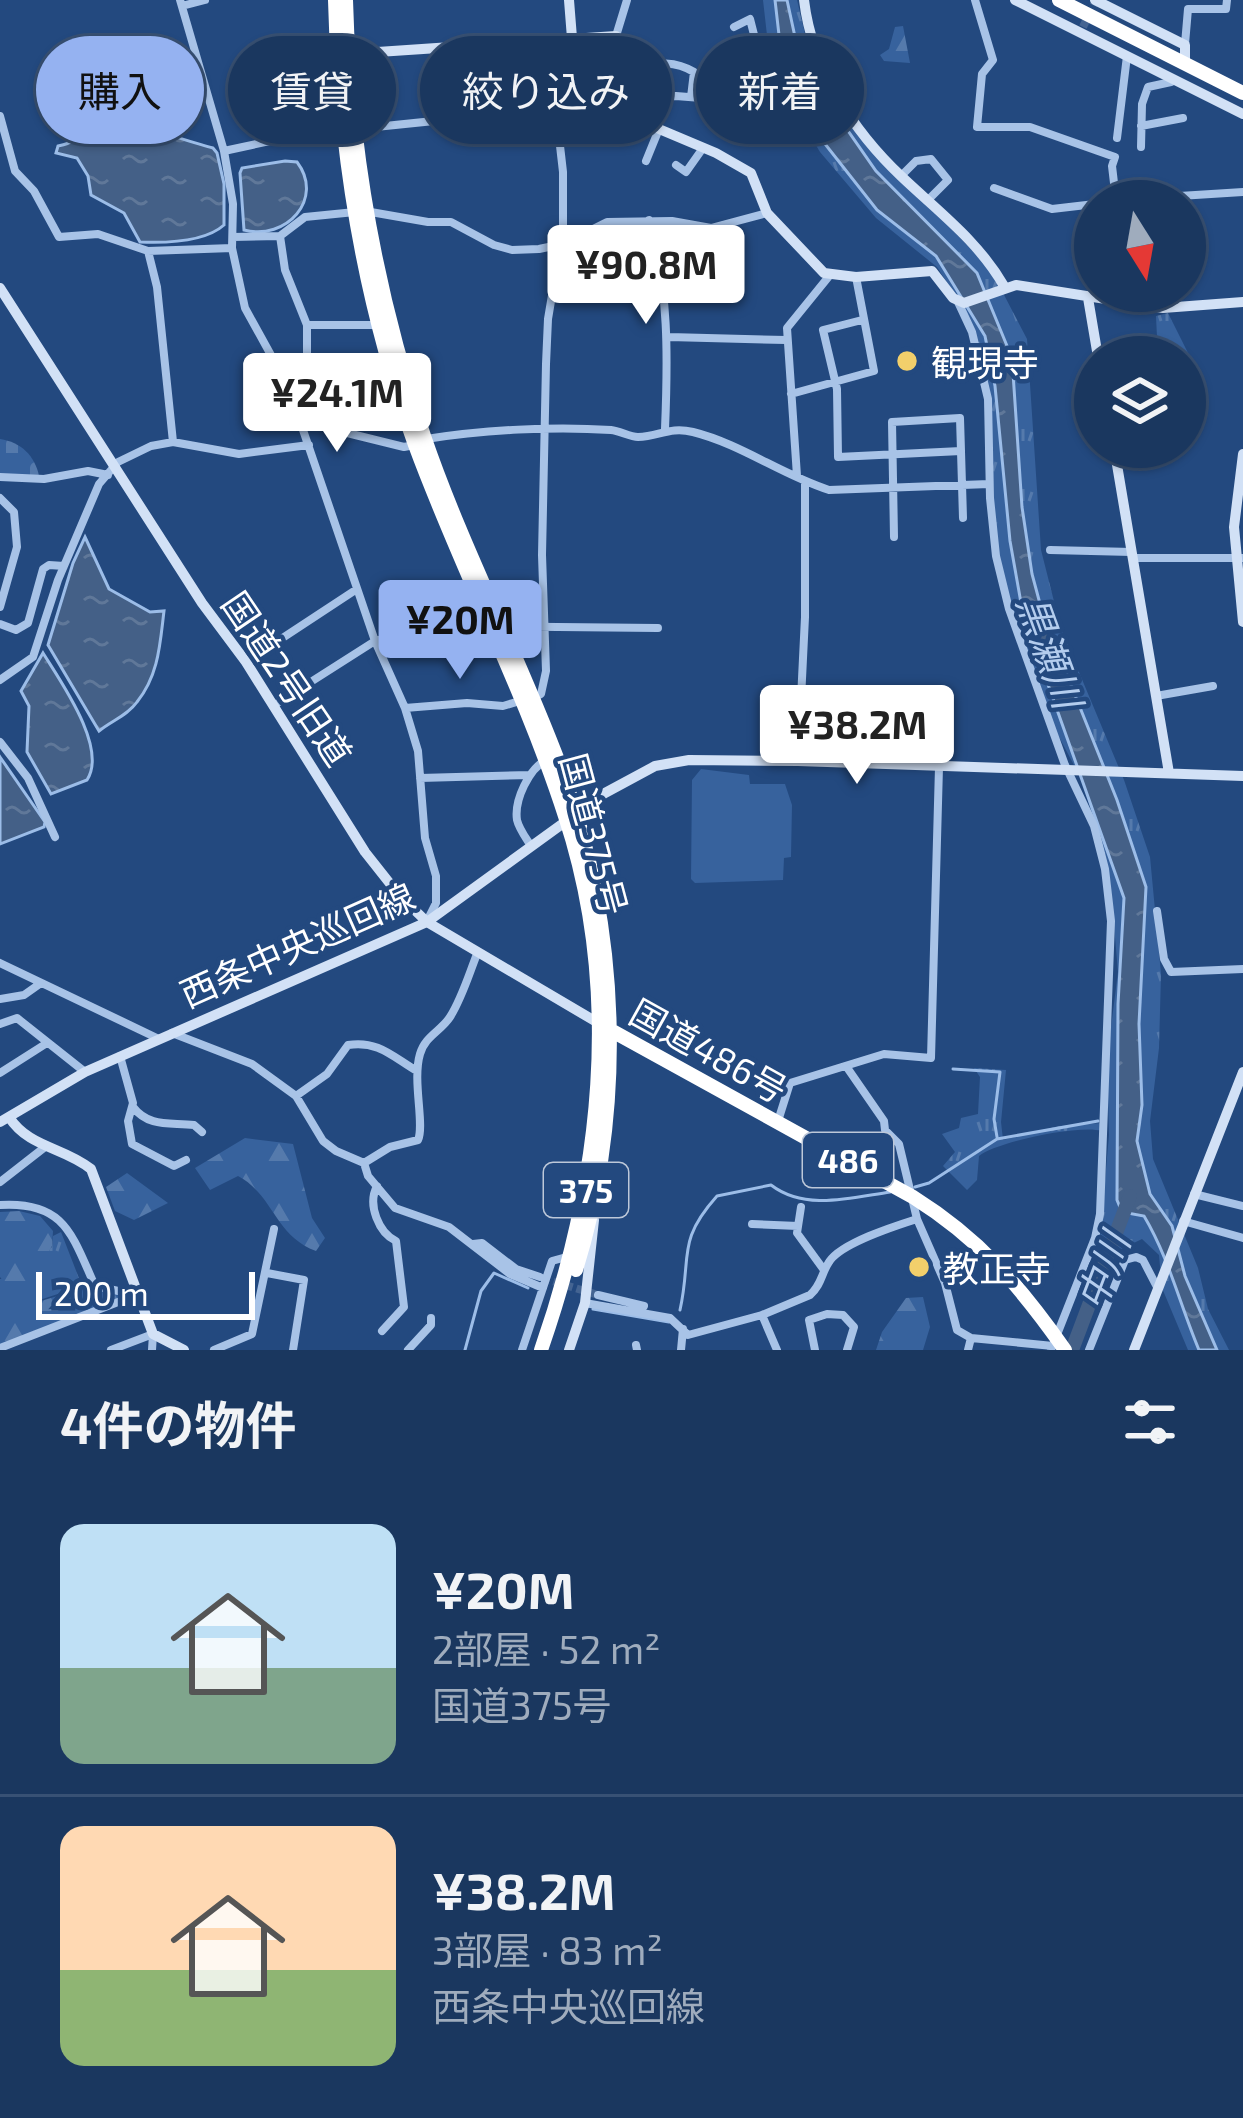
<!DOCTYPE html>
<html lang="ja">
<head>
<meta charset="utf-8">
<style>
	body { margin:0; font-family:"Exo 2","Noto Sans JP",sans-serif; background:#233f65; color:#f1f3f6; height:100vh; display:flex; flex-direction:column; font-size:45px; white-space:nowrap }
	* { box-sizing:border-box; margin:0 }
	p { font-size:39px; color:#9facbd }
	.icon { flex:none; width:66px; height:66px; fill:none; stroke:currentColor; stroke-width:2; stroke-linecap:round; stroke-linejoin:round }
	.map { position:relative; height:1350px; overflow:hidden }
	.sheet { display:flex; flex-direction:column; background:#1a375f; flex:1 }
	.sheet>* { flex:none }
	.top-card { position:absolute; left:36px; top:36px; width:1173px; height:108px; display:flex; gap:24px }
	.needle { width:78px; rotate:169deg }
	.controls { position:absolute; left:1074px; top:180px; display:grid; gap:24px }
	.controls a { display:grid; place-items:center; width:132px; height:132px; border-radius:50%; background:#1a375f; box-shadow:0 3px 9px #0004,0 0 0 3px #385174; font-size:60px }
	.scale { position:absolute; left:36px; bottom:30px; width:219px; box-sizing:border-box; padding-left:12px; border:6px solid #fff; border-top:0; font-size:33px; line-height:42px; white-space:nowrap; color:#fff; -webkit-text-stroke:9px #23497f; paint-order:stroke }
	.price { position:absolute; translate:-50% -102px; padding:0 27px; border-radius:12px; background:#fff; color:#222; font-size:39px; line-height:78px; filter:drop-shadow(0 3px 6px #0008) }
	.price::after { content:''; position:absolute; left:50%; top:72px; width:36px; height:27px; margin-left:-18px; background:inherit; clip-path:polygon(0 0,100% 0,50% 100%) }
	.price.selected { background:#95b2f1; color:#111 }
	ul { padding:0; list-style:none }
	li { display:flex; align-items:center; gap:36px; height:300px; padding:0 60px }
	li+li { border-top:3px solid #385174 }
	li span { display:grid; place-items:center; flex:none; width:336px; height:240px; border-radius:24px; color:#555 }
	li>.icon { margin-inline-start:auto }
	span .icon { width:144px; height:144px; fill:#fffc; stroke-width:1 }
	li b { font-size:51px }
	h2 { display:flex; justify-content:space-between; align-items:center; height:144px; padding:0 60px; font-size:51px }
	.tag { padding:0 42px; border-radius:54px; background:#1a375f; box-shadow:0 3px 9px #0004,0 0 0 3px #385174; font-size:42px; line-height:108px }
	.tag.selected { background:#95b2f1; color:#111 }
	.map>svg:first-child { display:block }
	.grass { fill:url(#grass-tufts) }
	.forest { fill:url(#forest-firs) }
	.cemetery { fill:url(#cemetery-stones) }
	.garden { fill:#37629d }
	.water { fill:url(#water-ripples); stroke:#9cbde8; stroke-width:3 }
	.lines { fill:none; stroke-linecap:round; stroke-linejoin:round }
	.stream { stroke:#9cbde8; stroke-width:3 }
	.river { stroke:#446087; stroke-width:14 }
	.street-tunnel { stroke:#446492; stroke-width:8; stroke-dasharray:8 4; stroke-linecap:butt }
	.street { stroke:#a8c3e7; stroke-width:8 }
	.secondary { stroke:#d2e1f6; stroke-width:10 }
	.highway { stroke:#fff; stroke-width:14 }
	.poi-dot { fill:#f2cf6b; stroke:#23497f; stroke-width:4.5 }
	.labels { text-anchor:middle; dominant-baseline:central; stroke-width:9; stroke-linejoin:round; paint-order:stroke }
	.shield { fill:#23497f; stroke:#bdc8d9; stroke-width:3 }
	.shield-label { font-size:33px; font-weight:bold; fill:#fff }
	.poi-label { font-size:36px; fill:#fff; stroke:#23497f; text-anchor:start }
	.street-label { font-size:36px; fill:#fff; stroke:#23497f }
	.water-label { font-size:39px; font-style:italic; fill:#b4cdee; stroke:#23497f }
</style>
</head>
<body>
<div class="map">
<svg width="1243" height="1350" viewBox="0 0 1243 1350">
	<defs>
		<pattern id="grass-tufts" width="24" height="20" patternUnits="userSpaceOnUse" patternTransform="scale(3)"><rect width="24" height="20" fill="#37629d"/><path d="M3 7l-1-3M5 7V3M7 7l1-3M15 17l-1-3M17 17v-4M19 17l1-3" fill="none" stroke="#557aac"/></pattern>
		<pattern id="forest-firs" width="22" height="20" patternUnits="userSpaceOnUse" patternTransform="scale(3)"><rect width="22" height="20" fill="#37629d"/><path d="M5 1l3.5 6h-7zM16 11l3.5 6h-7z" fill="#557aac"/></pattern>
		<pattern id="cemetery-stones" width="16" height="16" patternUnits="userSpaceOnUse" patternTransform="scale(3)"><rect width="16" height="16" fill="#37629d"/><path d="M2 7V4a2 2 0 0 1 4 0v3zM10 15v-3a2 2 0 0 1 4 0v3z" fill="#557aac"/></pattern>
		<pattern id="water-ripples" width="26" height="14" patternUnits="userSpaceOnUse" patternTransform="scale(3)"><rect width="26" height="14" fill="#446087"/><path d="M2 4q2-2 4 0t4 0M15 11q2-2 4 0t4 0" fill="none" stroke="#607899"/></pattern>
	</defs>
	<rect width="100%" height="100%" fill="#23497f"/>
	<path class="grass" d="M763 0H797L809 51 847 121 991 270 1027 339 1041 550 1061 629 1124 780 1150 857 1161 974 1159 1048 1150 1121 1153 1159 1198 1268 1208 1309 1229 1350H1188L1162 1288 1159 1255 1142 1239 1117 1251 1100 1238 1109 1135 1107 1059 1118 972 1110 879 1083 782 1042 705 1015 628 996 549 989 394 981 352 965 310 937 267 876 218 820 152 783 90 767 35Z
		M1168 313 1198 373 1185 375V357H1158L1156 316Z
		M974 1068 1006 1070 1001 1122 1003 1140 1059 1126 1102 1123V1131C1080 1124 996 1142 979 1156L977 1180 967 1190 943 1166 955 1152 942 1134 959 1128 961 1118 978 1114 980 1077Z
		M61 1232 82 1286 0 1313V1279L13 1277 52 1247 53 1236Z"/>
	<path class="forest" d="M903 26 910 63 884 61 880 55 889 49 895 27Z
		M245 1138 293 1144 312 1218 325 1238 316 1251C274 1235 274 1195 238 1176L210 1190 195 1168Z
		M127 1173 168 1203 134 1220 115 1211 106 1187Z
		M19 1211 40 1216 53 1231 52 1246 33 1277 41 1301 87 1287 126 1295 0 1345V1303L10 1300 13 1293 0 1277V1212Z
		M923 1297 930 1327 923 1350H876L882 1332 906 1298Z"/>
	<path class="cemetery" d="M0 439C21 442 35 456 39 476L0 475Z"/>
	<path class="garden" d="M701 769 749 775 750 784H785L792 805 791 857 784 858 783 880 695 883 691 879 692 780Z"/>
	<path class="water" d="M775 0H787L797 46 812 79 876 171 977 273 1012 358 1022 507 1032 574 1043 615 1117 800 1146 887 1139 1024 1142 1105 1137 1141 1150 1194 1172 1226 1185 1276 1217 1350H1199C1180 1305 1169 1258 1144 1216L1122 1212 1117 1200 1118 1004 1124 898 1023 614 1010 541 995 386 985 336 936 256 877 210 825 144 794 83 779 35Z
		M103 78 109 81C115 125 176 137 213 148L217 153 224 184V225C205 242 165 243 140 242L124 213 91 195 88 176 77 158 56 153 58 146C90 140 93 117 81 91L88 82Z
		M285 161 297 162C325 199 286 241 244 230L240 173 242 168Z
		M85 537 109 589 150 612 164 611C160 643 159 675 137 702 128 715 111 721 99 731L48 645 73 563Z
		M43 653C61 682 108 748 87 780L51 794 27 752 29 706 21 691Z
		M0 757 45 822 44 827 0 844Z"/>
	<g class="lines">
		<path class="stream" d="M953 1069 1000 1072 994 1119 997 1137
			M915 1187 929 1183 997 1139 1098 1121
			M593 1309 669 1322
			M680 1310C692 1256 676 1242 717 1196L771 1185C805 1211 850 1198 890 1192
			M465 1350 481 1291 494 1273 528 1288"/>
		<path class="river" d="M1072 1350 1130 1196"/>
		<path class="street-tunnel" d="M1083 27 1094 4
			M542 1278 598 1295"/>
		<path class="street" d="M180 0 224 151 233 204 232 248 245 308 288 386 375 641 405 708 418 751 425 838 436 876V903L427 921
			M975 0 993 60 982 74 977 127H1030L1115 157 1112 166 1116 200 1243 192
			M182 6 205 0
			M734 27 750 19 763 70 782 103
			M616 36 627 0
			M1185 44 1188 9H1226L1227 0
			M636 66C656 63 675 60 694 72L691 97
			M0 116 15 171 34 191 59 237 98 234 148 251 232 248
			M1141 126 1183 118
			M1117 138 1127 56
			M1141 147 1142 104 1148 87 1171 82
			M224 151 298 135 676 96 701 98 769 83
			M646 161 659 129
			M676 165 686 172 703 148
			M901 176 916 161 931 159 948 180 927 201
			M994 188 1052 209 1095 204
			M649 220C669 290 668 357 665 429
			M673 222 696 296
			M280 236 285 270 307 325H379
			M233 237 280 236 305 217 365 211 428 222H451L494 245 512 250 539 249 563 244 607 222 672 221 711 228 767 213
			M148 251 157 287 173 442
			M958 302 972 332 988 399 990 498 996 556 1009 609 1065 765 1094 826 1105 869 1111 921 1100 1214 1095 1238 1051 1350
			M1163 308V291
			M862 320 823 330 837 389 838 457 961 451
			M307 325V386L331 429 404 447 414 445
			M669 337 786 340
			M288 386 398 393
			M791 394 874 371 856 277
			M426 439C484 430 552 426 611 430 620 431 630 437 638 437 659 437 669 426 693 432 741 444 782 475 829 490L989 484
			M797 476 787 328 830 275
			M0 477 44 479 88 471 108 475
			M0 498 14 512 17 547 0 607
			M894 537 892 422 960 418 963 518
			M1050 550 1132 552
			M1133 558H1243
			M0 624 16 630 28 623 43 569 49 565 64 566
			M246 662 357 589
			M0 680 33 657 58 580 99 484 118 462 151 446 173 442 239 454 309 445
			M1156 696 1213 686
			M533 698 541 694 546 671 542 555 546 364 548 319 563 230V172L548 41
			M273 706 375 641 419 631 469 626 658 628
			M405 708 467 703 503 706 520 701
			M0 742 28 778 55 837
			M798 761 805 617V482
			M420 778 530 775
			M531 846C526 838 519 829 517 820 514 800 529 769 546 760
			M1157 911 1164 959 1171 972 1243 969
			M0 963 159 1039
			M0 999 24 995 41 983
			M0 1024 17 1018 85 1072
			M172 1033 252 1064 296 1096 323 1141 336 1151 364 1163 368 1176 395 1208 449 1227 510 1274 543 1288
			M120 1056 133 1103 128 1121 132 1144 174 1166 186 1160
			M0 1073 47 1043
			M296 1096 327 1074 348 1045C378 1040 393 1057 417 1071
			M133 1107C149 1128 171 1122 194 1125L202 1132
			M778 1121 790 1083 884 1054 931 1058 939 767
			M364 1163 390 1147 418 1140C425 1125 412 1081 420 1054 425 1036 441 1031 450 1017 462 998 469 974 477 954
			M0 1182 45 1147
			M377 1186C367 1205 379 1233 396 1241L404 1307 382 1331
			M1194 1194 1243 1206
			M0 1205C65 1201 72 1235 95 1286L137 1295
			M801 1207 797 1233 824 1270
			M917 1219 945 1283 957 1330 971 1338 1053 1346
			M1183 1221 1243 1238
			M752 1224 798 1226
			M473 1244 482 1243 516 1269 540 1277
			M267 1273 304 1280 293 1350
			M598 1295 644 1306
			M585 1303 670 1318 688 1335 762 1315 810 1295C822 1284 821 1274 829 1262 841 1243 895 1226 917 1219L899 1144 885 1130 884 1121 846 1066
			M762 1315 777 1350
			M636 1345 637 1350
			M0 1348 136 1295
			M111 1350 153 1334 152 1350
			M214 1350 252 1334 274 1229
			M408 1350 431 1325V1318
			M522 1350 552 1261 570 1256
			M681 1350 683 1329
			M815 1350 809 1320 827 1314 843 1315 854 1327 847 1350
			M968 1350 971 1338
			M1089 1350 1125 1260 1136 1257 1143 1260 1157 1287"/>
		<path class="secondary" d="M569 0 572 38
			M804 0C812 68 853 131 902 177 940 213 978 241 1004 286
			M1015 0 1243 114
			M1095 0 1185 45V64
			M348 54 616 36 636 66 659 129 716 153 751 173 767 213 824 273 856 277 932 271 953 298 964 303 1016 285 1163 308 1243 302
			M0 288 202 603 246 662 365 852 399 895 427 922 600 1024
			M1088 298 1098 357
			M1114 447 1169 773
			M1243 454 1234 527 1243 622
			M9 1117C29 1148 64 1147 91 1169L153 1334 184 1350
			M0 1122 85 1072 427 922 605 793 655 766 689 760 798 761 1243 776
			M569 1350 585 1303 594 1220
			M1134 1350 1243 1072"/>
		<path class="highway" d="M335 0C339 151 364 303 415 445 461 570 524 689 565 816 623 992 601 1178 541 1350
			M346 0C350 149 376 294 424 436 463 550 520 657 562 771 620 929 626 1109 576 1270
			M1059 0 1243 93
			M605 1027 913 1197C980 1239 1020 1286 1065 1350"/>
	</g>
	<g class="poi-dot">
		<circle cx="907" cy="361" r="12"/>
		<circle cx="919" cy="1267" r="12"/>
	</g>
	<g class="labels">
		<g class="shield">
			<rect x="803" y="1133" width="90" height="54" rx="9"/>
			<rect x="544" y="1163" width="84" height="54" rx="9"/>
		</g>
		<g class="shield-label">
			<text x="848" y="1160">486</text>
			<text x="586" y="1190">375</text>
		</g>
		<g class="poi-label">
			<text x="931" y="361">観現寺</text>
			<text x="943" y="1267">教正寺</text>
		</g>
		<g class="street-label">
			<text transform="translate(288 678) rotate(56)">国道2号旧道</text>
			<text transform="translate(595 834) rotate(75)">国道375号</text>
			<text transform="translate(297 944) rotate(-24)">西条中央巡回線</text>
			<text transform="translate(709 1050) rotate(29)">国道486号</text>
		</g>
		<g class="water-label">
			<text transform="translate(1051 651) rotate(70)">黒瀬川</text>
			<text transform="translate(1102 1271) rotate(-69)">中川</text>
		</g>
	</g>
</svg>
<div class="controls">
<a><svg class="needle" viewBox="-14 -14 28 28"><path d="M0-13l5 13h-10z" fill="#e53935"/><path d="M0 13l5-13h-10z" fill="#9facbd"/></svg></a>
<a><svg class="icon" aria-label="layers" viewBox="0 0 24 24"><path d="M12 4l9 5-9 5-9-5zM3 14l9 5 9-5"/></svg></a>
</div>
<div class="scale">200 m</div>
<b class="price" style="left:646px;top:327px">¥90.8M</b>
<b class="price" style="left:337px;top:455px">¥24.1M</b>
<b class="price selected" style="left:460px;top:682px">¥20M</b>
<b class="price" style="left:857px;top:787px">¥38.2M</b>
<div class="top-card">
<a class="tag selected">購入</a>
<a class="tag">賃貸</a>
<a class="tag">絞り込み</a>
<a class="tag">新着</a>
</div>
</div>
<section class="sheet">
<h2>4件の物件<svg class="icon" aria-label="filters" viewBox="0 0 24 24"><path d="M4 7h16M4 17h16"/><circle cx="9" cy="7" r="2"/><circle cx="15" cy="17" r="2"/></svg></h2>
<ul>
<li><span style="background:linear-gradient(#bfe0f5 60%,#7fa58c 0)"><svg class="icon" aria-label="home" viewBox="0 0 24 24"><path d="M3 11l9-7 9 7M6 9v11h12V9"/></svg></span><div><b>¥20M</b><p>2部屋 · 52 m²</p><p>国道375号</p></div></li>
<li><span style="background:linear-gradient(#ffd9b3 60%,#8fb573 0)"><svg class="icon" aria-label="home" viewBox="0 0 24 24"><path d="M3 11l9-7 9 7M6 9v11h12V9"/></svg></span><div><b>¥38.2M</b><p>3部屋 · 83 m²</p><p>西条中央巡回線</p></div></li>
</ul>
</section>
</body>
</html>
